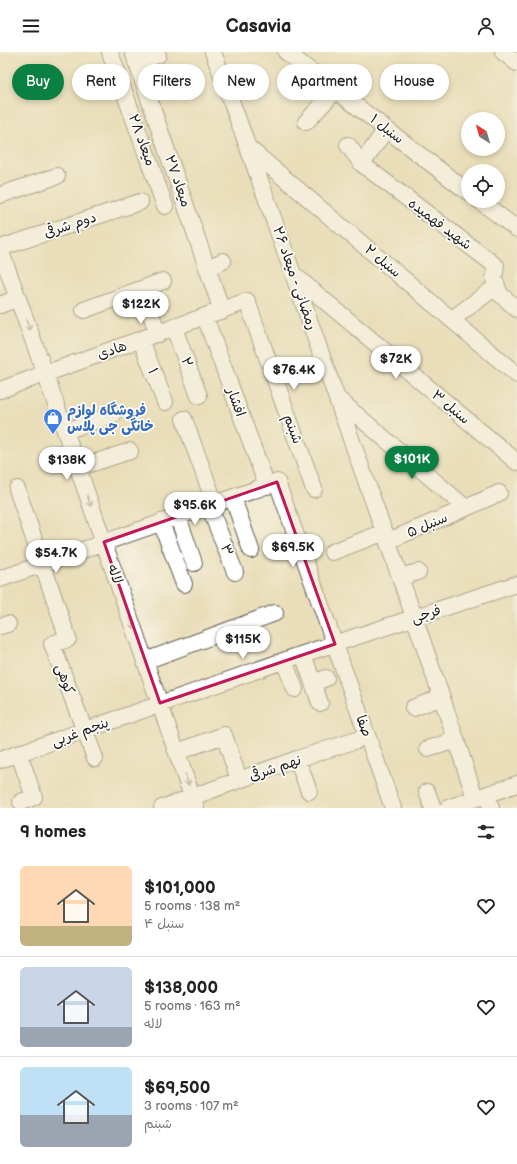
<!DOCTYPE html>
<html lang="en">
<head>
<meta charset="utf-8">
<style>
	body { margin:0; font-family:"Balsamiq Sans","Playpen Sans Arabic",sans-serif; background:#f6f6f6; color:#222; height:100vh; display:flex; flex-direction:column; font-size:15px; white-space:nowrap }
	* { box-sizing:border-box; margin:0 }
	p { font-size:13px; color:#767676 }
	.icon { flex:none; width:22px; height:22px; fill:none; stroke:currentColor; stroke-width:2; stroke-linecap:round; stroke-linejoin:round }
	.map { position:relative; height:756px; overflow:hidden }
	.details { display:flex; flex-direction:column; background:#fff; flex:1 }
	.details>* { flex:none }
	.banner { position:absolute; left:12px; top:12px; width:493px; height:36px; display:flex; gap:8px }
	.needle { width:26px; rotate:323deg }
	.buttons { position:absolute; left:461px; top:60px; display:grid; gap:8px }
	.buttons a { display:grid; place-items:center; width:44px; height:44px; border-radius:50%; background:#fff; box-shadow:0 2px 6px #0003; font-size:20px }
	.price { position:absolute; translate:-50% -34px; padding:0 9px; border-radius:14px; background:#fff; color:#222; font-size:13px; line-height:26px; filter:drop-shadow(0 1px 2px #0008) }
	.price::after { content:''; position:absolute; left:50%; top:24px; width:12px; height:9px; margin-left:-6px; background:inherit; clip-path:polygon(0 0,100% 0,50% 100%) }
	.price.current { background:#0b8043; color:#fff }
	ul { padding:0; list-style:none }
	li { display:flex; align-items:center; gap:12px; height:100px; padding:0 20px }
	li+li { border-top:1px solid #e0e0e0 }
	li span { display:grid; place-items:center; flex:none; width:112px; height:80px; border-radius:6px; color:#555 }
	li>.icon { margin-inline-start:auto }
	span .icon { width:48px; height:48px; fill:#fffc; stroke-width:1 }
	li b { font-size:17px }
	h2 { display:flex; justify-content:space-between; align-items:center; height:48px; padding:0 20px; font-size:17px }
	.tag { padding:0 14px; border-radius:18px; background:#fff; box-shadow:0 2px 6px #0003; font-size:14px; line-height:36px }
	.tag.current { background:#0b8043; color:#fff }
	header { display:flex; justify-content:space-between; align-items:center; height:52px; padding:0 20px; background:#fff; font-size:18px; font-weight:600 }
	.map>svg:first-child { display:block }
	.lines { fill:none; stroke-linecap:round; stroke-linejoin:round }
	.minor-casing { stroke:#646053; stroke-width:18 }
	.minor { stroke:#fff; stroke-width:16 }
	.oneway { stroke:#999 }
	.marked { fill:none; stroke:#c2185b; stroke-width:3; stroke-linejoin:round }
	.labels { text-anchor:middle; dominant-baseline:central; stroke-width:3.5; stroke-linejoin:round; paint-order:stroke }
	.street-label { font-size:14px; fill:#1c1c1c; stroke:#fdfcf7 }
	.shop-label { font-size:14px; font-weight:bold; fill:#366cbe; stroke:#fdfcf7; text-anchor:start }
</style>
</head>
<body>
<header><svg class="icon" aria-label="menu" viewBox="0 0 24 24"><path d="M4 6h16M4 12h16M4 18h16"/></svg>Casavia<svg class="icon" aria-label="person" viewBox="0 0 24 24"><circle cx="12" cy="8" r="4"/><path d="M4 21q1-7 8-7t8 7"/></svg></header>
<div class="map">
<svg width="517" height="756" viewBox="0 0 517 756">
	<rect width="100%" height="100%" fill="#fdfcf7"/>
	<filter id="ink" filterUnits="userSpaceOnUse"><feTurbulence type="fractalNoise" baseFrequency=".025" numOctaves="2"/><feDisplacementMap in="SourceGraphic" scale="8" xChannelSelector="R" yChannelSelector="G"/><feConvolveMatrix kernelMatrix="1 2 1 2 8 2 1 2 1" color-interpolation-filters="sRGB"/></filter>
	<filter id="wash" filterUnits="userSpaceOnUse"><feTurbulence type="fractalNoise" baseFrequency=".012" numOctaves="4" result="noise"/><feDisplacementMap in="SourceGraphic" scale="16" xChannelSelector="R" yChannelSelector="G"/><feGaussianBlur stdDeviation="0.9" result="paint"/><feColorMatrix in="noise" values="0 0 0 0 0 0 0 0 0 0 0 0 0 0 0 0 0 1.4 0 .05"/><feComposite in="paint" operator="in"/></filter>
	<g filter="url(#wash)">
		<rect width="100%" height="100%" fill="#e9deb9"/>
	</g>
	<g filter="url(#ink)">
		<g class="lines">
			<defs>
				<path id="minor" d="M110 0 165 154
					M133 0 222 259
					M213 0C256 114 295 229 336 344 383 478 432 611 475 746
					M286 0 468 140
					M503 0 517 11
					M136 10 158 3
					M306 70 336 38
					M348 93 362 112 496 214 494 227 500 242 517 257
					M250 97 517 323
					M362 112 386 77
					M0 143 57 124
					M480 149 517 177
					M0 196 140 150
					M0 197 45 321 196 756
					M207 216 223 209
					M294 223 517 410
					M142 237 158 282
					M0 253 18 246
					M84 258 163 229
					M205 265 267 434
					M452 267 497 234
					M174 276 199 344
					M141 288 165 350
					M0 338 247 249 314 437
					M337 346 466 456 499 441
					M184 367 215 452
					M65 379 113 363
					M78 416 130 399
					M17 437 68 587 52 592 95 706
					M233 446 251 498
					M209 454 235 520
					M178 465 194 511
					M161 470 184 532
					M388 489 466 456
					M332 500 385 480
					M400 525 418 520
					M0 527 277 430 393 756
					M0 574 8 572
					M303 602 320 651
					M145 609 275 561
					M284 609 295 637
					M313 631 326 626
					M413 656 442 645
					M428 697 456 688
					M177 700 224 683 239 728
					M19 702 34 745 21 750
					M297 707 309 739
					M0 708 303 602 517 532
					M427 740 433 756
					M487 743 491 756
					M162 756 297 707 357 688
					M448 756 517 732"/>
			</defs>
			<use href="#minor" class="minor-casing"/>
			<use href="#minor" class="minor"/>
		</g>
		<defs><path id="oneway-shaft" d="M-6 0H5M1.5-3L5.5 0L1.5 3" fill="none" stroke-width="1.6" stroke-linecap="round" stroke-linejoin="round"/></defs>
		<g class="oneway">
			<use href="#oneway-shaft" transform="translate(28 273) rotate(70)"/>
			<use href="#oneway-shaft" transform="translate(89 449) rotate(71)"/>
			<use href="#oneway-shaft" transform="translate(132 571) rotate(71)"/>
			<use href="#oneway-shaft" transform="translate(187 728) rotate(71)"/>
		</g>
	</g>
	<path d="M0 0H517V756H0ZM277 430 335 592 160 651 104 490Z" fill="#e9deb9" fill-opacity=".55" fill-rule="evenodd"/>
	<path class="marked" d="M277 430 335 592 160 651 104 490Z"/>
	<defs>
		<symbol id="shop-pin" viewBox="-11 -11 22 30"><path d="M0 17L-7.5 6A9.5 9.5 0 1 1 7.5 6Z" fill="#3f7fe0" stroke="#fdfcf7"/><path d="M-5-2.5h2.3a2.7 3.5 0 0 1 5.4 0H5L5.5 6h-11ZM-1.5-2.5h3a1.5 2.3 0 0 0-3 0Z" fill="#fff"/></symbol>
	</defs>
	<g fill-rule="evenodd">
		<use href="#shop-pin" x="42" y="355" width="22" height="30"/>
	</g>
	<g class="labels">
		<g class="street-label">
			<text transform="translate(387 77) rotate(38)">سنبل ۱</text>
			<text transform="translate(142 88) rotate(70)">میعاد ۲۸</text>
			<text transform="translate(178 129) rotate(71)">میعاد ۲۷</text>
			<text transform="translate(440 172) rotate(37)">شهید فهمیده</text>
			<text transform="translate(70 173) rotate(-18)">دوم شرقی</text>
			<text transform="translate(383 209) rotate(40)">سنبل ۲</text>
			<text transform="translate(295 226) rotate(71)">رمضانی - میعاد ۲۶</text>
			<text transform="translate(112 298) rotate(-19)">هادی</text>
			<text transform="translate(187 310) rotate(69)">۲</text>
			<text transform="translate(153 319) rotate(69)">۱</text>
			<text transform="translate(236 350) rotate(70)">افشار</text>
			<text transform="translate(451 355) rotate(40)">سنبل ۳</text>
			<text transform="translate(293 377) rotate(70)">شبنم</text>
			<text transform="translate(427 473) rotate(-23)">سنبل ۵</text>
			<text transform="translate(227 498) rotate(69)">۳</text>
			<text transform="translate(115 522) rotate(71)">لاله</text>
			<text transform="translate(426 562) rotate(-18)">فرجی</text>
			<text transform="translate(65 627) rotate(70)">کوهی</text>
			<text transform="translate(364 674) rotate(70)">صفا</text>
			<text transform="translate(80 680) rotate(-20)">پنجم غربی</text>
			<text transform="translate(275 716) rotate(-19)">نهم شرقی</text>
		</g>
		<g class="shop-label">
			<text x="67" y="358">فروشگاه لوازم<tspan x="67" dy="16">خانگی جی پلاس</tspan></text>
		</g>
	</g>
</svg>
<div class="buttons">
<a><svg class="needle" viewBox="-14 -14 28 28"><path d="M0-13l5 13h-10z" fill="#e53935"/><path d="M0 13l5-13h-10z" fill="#767676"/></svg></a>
<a><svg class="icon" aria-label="locate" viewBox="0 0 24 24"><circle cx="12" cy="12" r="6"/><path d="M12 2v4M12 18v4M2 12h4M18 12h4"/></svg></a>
</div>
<b class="price" style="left:141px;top:273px">$122K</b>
<b class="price" style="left:396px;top:328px">$72K</b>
<b class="price" style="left:294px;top:339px">$76.4K</b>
<b class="price current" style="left:412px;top:428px">$101K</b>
<b class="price" style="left:67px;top:429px">$138K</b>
<b class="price" style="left:195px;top:474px">$95.6K</b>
<b class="price" style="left:293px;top:516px">$69.5K</b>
<b class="price" style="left:56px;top:522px">$54.7K</b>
<b class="price" style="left:243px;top:608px">$115K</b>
<div class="banner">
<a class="tag current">Buy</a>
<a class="tag">Rent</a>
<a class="tag">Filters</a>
<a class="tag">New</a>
<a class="tag">Apartment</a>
<a class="tag">House</a>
</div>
</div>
<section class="details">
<h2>9 homes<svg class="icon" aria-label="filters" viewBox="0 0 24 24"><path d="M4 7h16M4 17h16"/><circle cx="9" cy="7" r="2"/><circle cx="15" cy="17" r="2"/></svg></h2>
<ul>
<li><span style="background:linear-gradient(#ffd9b3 75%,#c2b280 0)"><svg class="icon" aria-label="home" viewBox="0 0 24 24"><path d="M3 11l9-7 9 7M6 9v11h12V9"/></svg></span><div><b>$101,000</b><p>5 rooms · 138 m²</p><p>سنبل ۴</p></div><svg class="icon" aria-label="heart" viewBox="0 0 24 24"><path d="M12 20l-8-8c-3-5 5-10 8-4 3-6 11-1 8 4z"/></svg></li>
<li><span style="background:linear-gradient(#c9d6e8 75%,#9aa5b1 0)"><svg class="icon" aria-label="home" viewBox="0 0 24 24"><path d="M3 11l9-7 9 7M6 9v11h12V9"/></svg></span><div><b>$138,000</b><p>5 rooms · 163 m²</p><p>لاله</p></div><svg class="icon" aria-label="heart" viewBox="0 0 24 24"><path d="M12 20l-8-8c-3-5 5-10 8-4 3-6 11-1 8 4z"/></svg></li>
<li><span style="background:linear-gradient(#bfe0f5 60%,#9aa5b1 0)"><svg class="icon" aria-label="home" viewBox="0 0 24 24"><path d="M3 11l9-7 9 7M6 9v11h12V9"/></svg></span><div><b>$69,500</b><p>3 rooms · 107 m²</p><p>شبنم</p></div><svg class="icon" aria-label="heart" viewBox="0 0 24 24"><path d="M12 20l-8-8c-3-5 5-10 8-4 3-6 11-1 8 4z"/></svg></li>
</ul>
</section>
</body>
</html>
